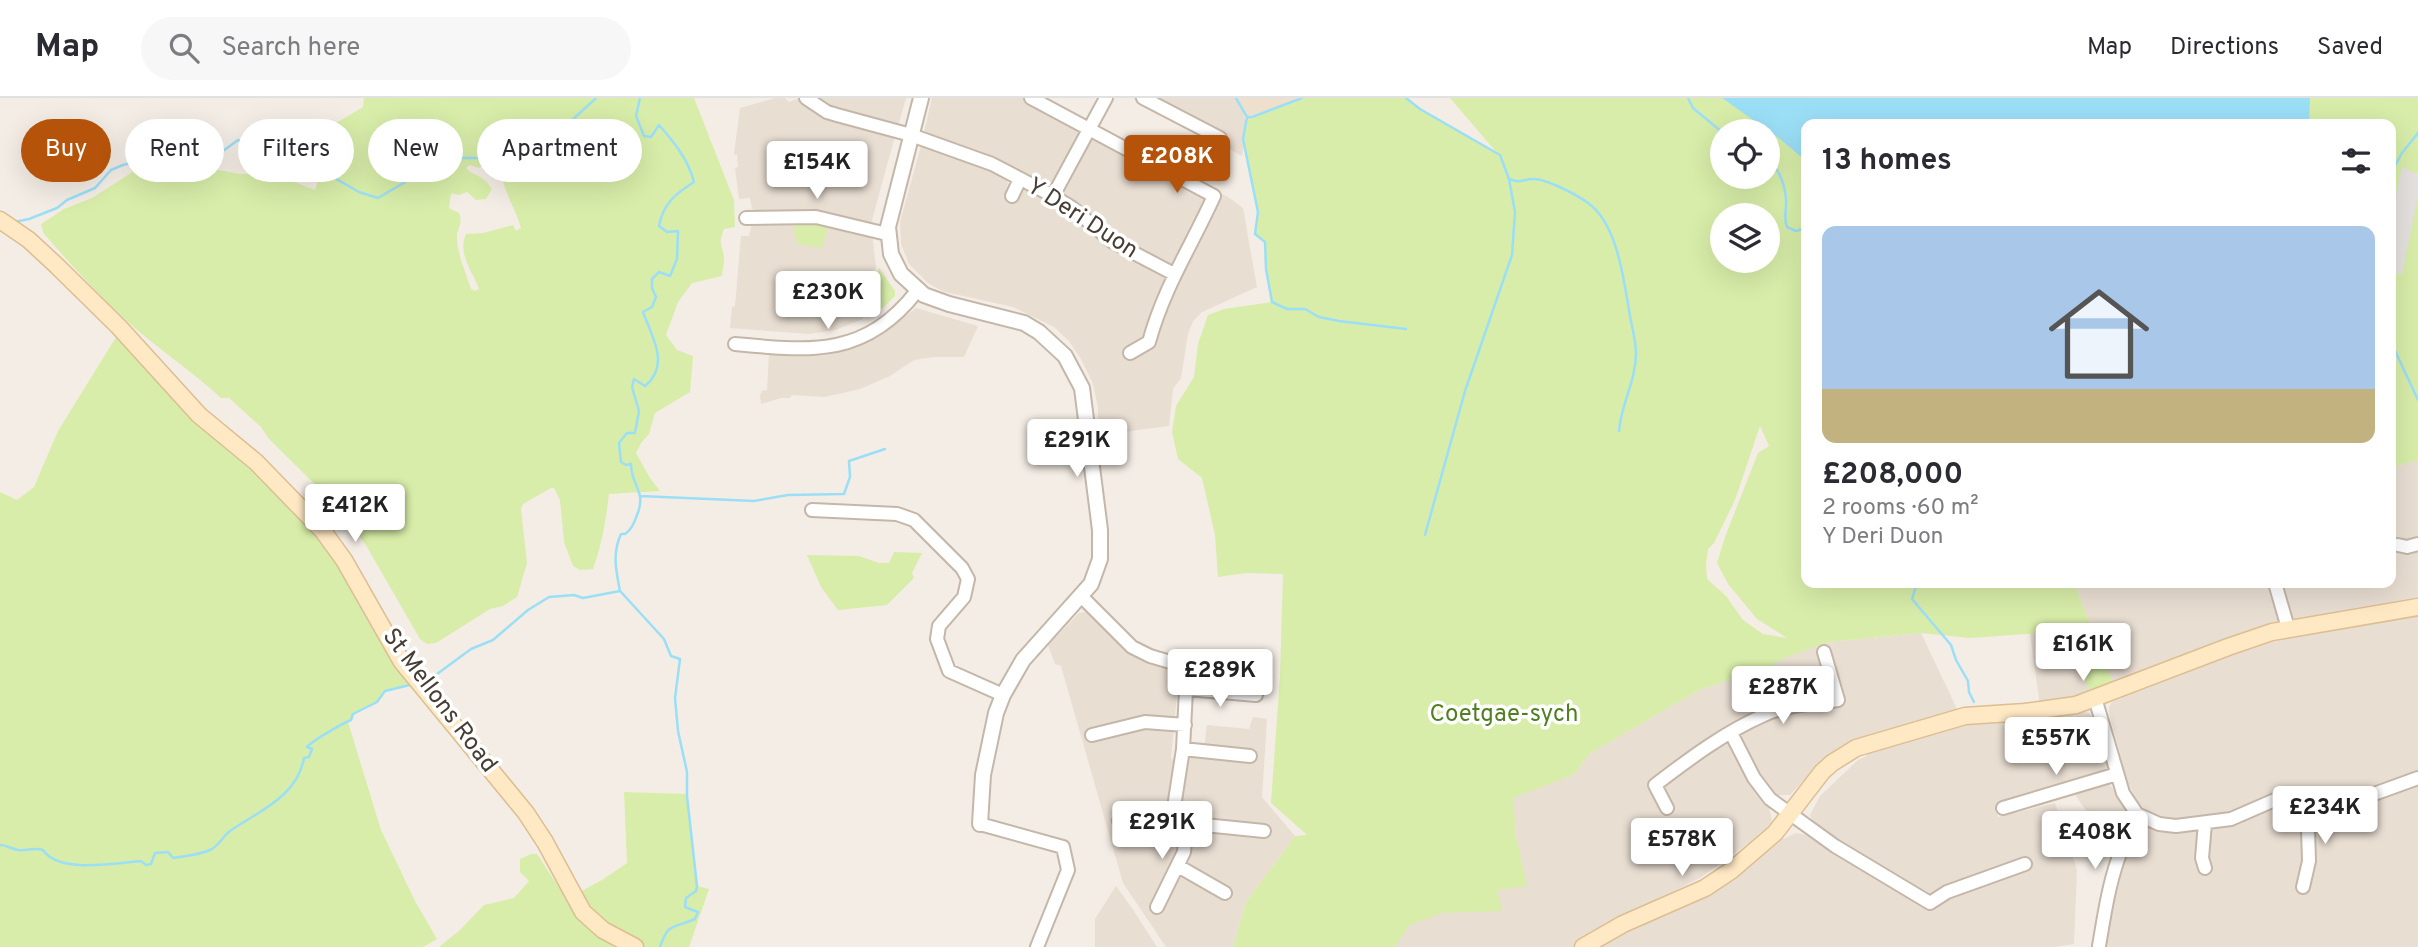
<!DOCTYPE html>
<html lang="en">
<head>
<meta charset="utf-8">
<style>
	body { margin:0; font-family:Overpass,sans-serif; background:#f7f7f7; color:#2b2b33; height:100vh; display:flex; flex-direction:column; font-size:26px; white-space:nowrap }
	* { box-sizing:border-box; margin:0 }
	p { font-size:23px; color:#7c7c81 }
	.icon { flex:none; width:38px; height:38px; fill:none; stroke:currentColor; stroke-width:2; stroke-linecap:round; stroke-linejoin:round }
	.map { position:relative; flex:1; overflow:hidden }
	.drawer { position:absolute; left:1801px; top:21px; width:595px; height:469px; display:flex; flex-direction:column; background:#fff; border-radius:14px; box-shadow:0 7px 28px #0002 }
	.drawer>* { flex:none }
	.hud { position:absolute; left:21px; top:21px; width:665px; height:63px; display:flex; gap:14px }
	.tools { position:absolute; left:1710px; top:21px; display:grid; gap:14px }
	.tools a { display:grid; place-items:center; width:70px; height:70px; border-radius:50%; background:#fff; box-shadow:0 7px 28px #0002; font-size:35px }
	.price { position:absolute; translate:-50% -60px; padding:0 16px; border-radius:7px; background:#fff; color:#222; font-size:23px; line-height:46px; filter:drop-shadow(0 2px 4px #0008) }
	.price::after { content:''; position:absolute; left:50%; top:42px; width:21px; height:16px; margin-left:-10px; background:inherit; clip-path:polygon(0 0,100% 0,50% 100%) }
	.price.selected { background:#b45309; color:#fff }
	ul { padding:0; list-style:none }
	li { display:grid; align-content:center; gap:14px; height:371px; padding:0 21px }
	li span { display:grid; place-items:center; height:217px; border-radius:14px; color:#555 }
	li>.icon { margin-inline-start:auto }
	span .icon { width:126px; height:126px; fill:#fffc; stroke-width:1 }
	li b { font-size:30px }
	h2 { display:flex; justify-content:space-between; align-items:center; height:84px; padding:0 21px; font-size:30px }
	.chip { padding:0 24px; border-radius:32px; background:#fff; box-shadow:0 7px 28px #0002; font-size:24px; line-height:63px }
	.chip.selected { background:#b45309; color:#fff }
	header { display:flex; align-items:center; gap:42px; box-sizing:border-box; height:98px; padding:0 35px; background:#fff; border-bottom:2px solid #e1e1e2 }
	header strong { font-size:33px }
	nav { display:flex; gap:38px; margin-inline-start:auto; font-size:24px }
	.search { width:490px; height:63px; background:#f7f7f7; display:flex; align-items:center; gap:18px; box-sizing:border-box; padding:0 24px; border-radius:38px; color:#7c7c81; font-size:26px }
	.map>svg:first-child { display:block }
	.residential { fill:#e9ded2 }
	.education { fill:#efe0cd }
	.green { fill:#d8eda9; fill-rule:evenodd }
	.parking { fill:#e4e1de }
	.water { fill:#9bdff7 }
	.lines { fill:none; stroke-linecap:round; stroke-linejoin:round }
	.stream { stroke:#9bdff7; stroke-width:2.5 }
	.minor-casing { stroke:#c4b7a9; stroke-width:16 }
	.tertiary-casing { stroke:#c4b7a9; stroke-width:18 }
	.secondary-casing { stroke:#dcbe92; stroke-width:19 }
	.minor { stroke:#fff; stroke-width:12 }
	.tertiary { stroke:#fff; stroke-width:14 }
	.secondary { stroke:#ffe8c4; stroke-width:16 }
	.labels { text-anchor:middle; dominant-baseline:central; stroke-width:7; stroke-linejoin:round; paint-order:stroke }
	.street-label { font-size:24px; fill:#473d34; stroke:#fff }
	.park-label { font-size:24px; fill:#527f21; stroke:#fff }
</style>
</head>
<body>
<header>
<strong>Map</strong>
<div class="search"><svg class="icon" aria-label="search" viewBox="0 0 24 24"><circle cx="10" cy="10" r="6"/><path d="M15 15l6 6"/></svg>Search here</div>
<nav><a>Map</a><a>Directions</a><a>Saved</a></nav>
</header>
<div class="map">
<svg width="2418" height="849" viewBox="0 0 2418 849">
	<rect width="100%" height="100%" fill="#f4ede5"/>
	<path class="residential" d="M775 0H785L789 4 797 1 895 38 871 126 848 122 825 113 755 112 752 111 750 100 739 101 735 70 738 69 737 57 734 56 740 10Z
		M812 0H906L898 29 839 14Z
		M932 0H1039L1228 99 1243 110 1257 189 1202 214 1193 223 1188 236 1181 280 1173 291 1169 328 1115 335 1104 336 1098 333V309L1093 286 1082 263 1069 243 1054 229 1013 209 945 194 929 186 909 166 901 146 900 124 921 48 975 66 1007 82 1008 86 1003 99 1013 104 1027 79 982 54 924 34Z
		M1133 0H1239L1247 27 1242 58Z
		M794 122 821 150 829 125 872 136 876 169 863 221 835 232 809 236 730 230 732 209 735 208 741 138H749L752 126Z
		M916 210 978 228 964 259H934L914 262 890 278 860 291 824 299 792 297 790 300H781L761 306 760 297 762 293 767 292 769 257 822 258 849 252 877 240Z
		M2418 362V504L2374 513 2301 520 2264 530 2217 543 2114 588 2074 485H2390L2391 370Z
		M1086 514 1132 558 1154 566 1170 568 1179 575 1171 661 1187 664 1190 658 1203 659 1207 627 1249 631 1253 619 1267 621 1262 699 1295 738 1246 804 1233 849H1166L1123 785 1061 568 1055 566 1048 547 1079 515Z
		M2418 518V849H2097L2132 736 2150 715 2139 706 2128 685 2109 615V609L2112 604 2236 556 2285 540Z
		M2070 533 2090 596 2040 608 2030 536Z
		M1921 535 1958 613 1865 638 1841 649 1815 670 1790 697H1778L1769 710 1772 722 1770 726 1747 746 1700 780 1648 806 1572 849H1383L1399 785 1501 813 1496 791 1526 788 1516 738 1512 700 1575 676 1589 656 1699 592 1769 569 1781 561 1828 544Z
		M2080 613 2089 615 2096 625 2108 670 2107 673 2032 699 1999 705 1995 709 1998 719 2055 705 2077 772 2074 846 2056 849H1594L1730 780 1734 783 1783 741 1796 735 1806 737 1814 726 1810 717 1820 698 1858 662 1867 658 1866 654 1971 623Z
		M2109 685 2126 711V716L2114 752 2090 757 2084 737 2089 717 2074 695Z
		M1116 788 1134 813 1157 849H1095V821Z"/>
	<path class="education" d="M1237 0H1303L1247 19Z"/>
	<path class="green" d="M364 0H694L734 102 735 129 724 131C718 146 722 146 724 159 725 165 722 172 722 178L692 185 678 204 666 237 677 252 693 258 690 294 655 315 649 336 641 345 636 355 650 380 660 393 609 396C606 421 602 447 593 471L580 472 573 468 564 444 560 402 554 390H551L523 406 521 411 527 465 517 499 503 508 490 511 436 545 427 546 420 541 367 449 345 416 269 341 261 329 229 300H221C191 272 156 250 126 222 97 196 71 166 44 136L41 126 64 111 92 100 134 73 203 69 240 76 271 75 315 92 320 76C306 66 295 58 300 40L309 34 336 25 363 9ZM484 65 492 80H498L503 83C508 101 516 113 521 130L516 133 513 127 483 135 466 136C457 156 473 174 479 191L475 193 471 191C466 175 458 158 457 141 456 131 464 126 459 115L449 110 451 95 459 97 467 94 476 102 486 101 492 91C482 75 472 78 466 70L470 67 479 70Z
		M1302 0H1406L1420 11 1497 55 1450 0H2418V362L2391 370 2390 26H1806V485H2074L2114 588 2090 596 2069 533 1970 540 1921 535 1828 544 1782 561 1769 569 1699 592 1589 656 1575 676 1513 700 1516 738 1527 788 1497 792 1502 813 1442 815 1410 827 1394 849H1233L1246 804 1295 738 1307 737 1271 705 1280 578 1283 476 1246 475 1218 479 1215 437 1202 380 1178 361 1172 334 1176 308 1194 279 1198 246 1208 217 1224 211 1272 204 1266 171 1265 145 1255 136C1256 129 1258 121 1257 114 1256 82 1237 50 1247 19H1252ZM1722 33H1768V79H1722ZM1722 117H1768V163H1722ZM1760 328 1769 348 1758 355 1725 439 1717 465 1728 486 1757 521 1787 540 1763 536 1743 522 1726 498 1707 481 1706 467 1708 451 1714 445 1735 402Z
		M794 122 829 125 822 150 799 146 795 142Z
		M879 170 895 193V198L884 209 866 219Z
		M118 236 266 381 330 450 412 586 385 593 377 604 353 616 351 622 348 624 381 732 415 803 437 841 423 849H0V394L17 402 34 389 58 333Z
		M894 454 922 455 912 475 914 480 887 507 838 512 821 489 807 457 859 458 879 465H889Z
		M624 694 687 696 697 788 709 791 689 849H645L636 845 589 816 578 795 602 782 627 765Z
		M531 756H537L575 814 621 849H439L460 832 484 807 514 800 529 783 520 774V761Z"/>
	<path class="parking" d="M2402 69 2418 76V98L2402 176H2391L2390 156 2393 110Z"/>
	<path class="water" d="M1722 0H2310L2309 26H1806V63L1780 41Z"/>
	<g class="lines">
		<path class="stream" d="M1236 0 1247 19H1252L1302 0
			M1406 0 1420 11 1500 57 1509 81 1515 114 1512 157 1465 293 1425 437
			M1688 0 1693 10 1722 34
			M1247 19 1243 41 1258 114 1255 136 1265 144 1266 171 1272 204 1287 211H1305L1319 219 1339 223 1406 231
			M1768 59C1778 71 1785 84 1786 101 1787 111 1783 119 1787 129L1796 133 1806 130
			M2390 77 2402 55 2418 35
			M1509 81C1522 86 1522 81 1534 81 1547 81 1577 97 1588 105 1618 126 1624 184 1630 218 1632 230 1636 243 1636 255 1636 283 1621 306 1619 333
			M14 124 29 121 57 110 67 102 95 90 111 72 123 67 154 59 181 56H219L238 42 331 78 359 94 378 100 446 60H489L504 51 537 37 557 36 596 0
			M2390 242 2418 302
			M640 398 754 403 788 397 844 396 850 379 849 363 885 351
			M1917 485 1912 501 1951 547 1956 562 1968 583 1969 594 1974 604
			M621 494 664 541 671 558 680 561 675 600 678 633 687 674V698L697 788 696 793 686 800 685 809 698 814 695 821C673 831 669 823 660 849
			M423 582 433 579 471 551 493 542 528 512 549 499 574 497 583 500 620 493C616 473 612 455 621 436H625C632 431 634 425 637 417 647 393 631 388 631 366L626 367 621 364 619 345 627 335H635L639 313 632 289 634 281 645 288C670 267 653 241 643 214L652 209 656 199 652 190V181L659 174 670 178 677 161 678 133 667 134 659 128C663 106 675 96 694 84 688 61 674 44 659 27L651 39 644 38 636 18 640 0
			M0 747C7 747 11 751 18 752 27 753 35 749 43 752 59 776 115 765 141 763L146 767 151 766 155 755 168 754 173 760C185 758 199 757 210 752 219 748 222 739 230 733 259 713 297 699 304 660L309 659 312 651 307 649C312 643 343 625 351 622L353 616 377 604 385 593 414 586"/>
		<defs>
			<path id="minor" d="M806 0 827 14 837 17 911 37 992 66 1053 98 1071 109 1113 144 1174 176
				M1031 0 1214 98C1191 149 1164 189 1149 244L1130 255
				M1143 0 1220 40
				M1012 98 1020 81
				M1053 98 1106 0
				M746 120 816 119 887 136
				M735 246C810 253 865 260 917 193
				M812 412 897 416 914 422 962 470 968 481 964 499 939 528 937 541 949 573 1003 597
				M2398 447 2407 449 2418 446
				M2275 485 2288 530
				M1082 499 1132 549 1150 558 1184 568 1187 572 1183 651 1172 722
				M1187 591 1256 597
				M2095 600 2123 695 2137 716 2159 726 2176 728 2231 721 2277 701 2363 700 2418 680
				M1731 635 1754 680 1770 701 1835 748 1930 805 1947 794 2025 766
				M1092 637 1145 624 1185 627
				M1183 651 1250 658
				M1667 710 1655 687C1689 661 1725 634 1764 617 1787 606 1814 606 1838 602L1824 554
				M2003 710 2117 676
				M1119 723 1135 720 1264 733
				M980 726 1063 749 1068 772 1037 849
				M1178 768 1225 795
				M2205 770 2202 760 2205 725
				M2303 789 2309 763 2307 700
				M1157 809 1184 754 1187 724
				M2099 848C2104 819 2108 790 2118 761 2125 742 2124 732 2137 716"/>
			<path id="tertiary" d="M921 0 888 129 891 156 901 176 924 197 949 206 1024 225 1039 234 1065 258 1082 290 1100 432V461L1091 486 1023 562 1003 597 996 615 983 677 980 726"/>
			<path id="secondary" d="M0 122 29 142 57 168 119 229 199 317 256 364 323 433 344 462 402 564 526 715 545 744 583 814 603 832 635 849
				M1583 849 1623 826 1705 790 1732 772 1775 735 1822 674 1832 665 1856 650 1965 618 2025 614 2076 607 2228 549 2272 534 2418 509"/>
		</defs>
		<use href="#minor" class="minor-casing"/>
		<use href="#tertiary" class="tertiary-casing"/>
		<use href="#secondary" class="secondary-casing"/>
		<use href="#minor" class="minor"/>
		<use href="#tertiary" class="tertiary"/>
		<use href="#secondary" class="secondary"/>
	</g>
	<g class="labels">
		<g class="street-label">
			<text transform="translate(1082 121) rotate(33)">Y Deri Duon</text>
			<text transform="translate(439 603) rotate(53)">St Mellons Road</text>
		</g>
		<g class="park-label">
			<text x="1504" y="617">Coetgae-sych</text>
		</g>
	</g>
</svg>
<div class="tools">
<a><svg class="icon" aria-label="locate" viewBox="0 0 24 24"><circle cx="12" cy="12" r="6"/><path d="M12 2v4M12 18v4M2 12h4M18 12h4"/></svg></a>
<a><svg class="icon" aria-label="layers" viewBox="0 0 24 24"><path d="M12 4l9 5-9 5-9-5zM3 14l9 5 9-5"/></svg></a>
</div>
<b class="price selected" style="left:1177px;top:97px">£208K</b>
<b class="price" style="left:817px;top:103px">£154K</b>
<b class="price" style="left:828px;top:233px">£230K</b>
<b class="price" style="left:1077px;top:381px">£291K</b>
<b class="price" style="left:355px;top:446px">£412K</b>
<b class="price" style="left:2083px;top:585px">£161K</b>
<b class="price" style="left:1220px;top:611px">£289K</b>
<b class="price" style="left:1783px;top:628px">£287K</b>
<b class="price" style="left:2056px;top:679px">£557K</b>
<b class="price" style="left:2325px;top:748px">£234K</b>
<b class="price" style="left:1162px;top:763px">£291K</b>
<b class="price" style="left:2095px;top:773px">£408K</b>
<b class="price" style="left:1682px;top:780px">£578K</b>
<div class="hud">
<a class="chip selected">Buy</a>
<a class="chip">Rent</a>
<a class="chip">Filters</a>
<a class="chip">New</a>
<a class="chip">Apartment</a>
</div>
<section class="drawer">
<h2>13 homes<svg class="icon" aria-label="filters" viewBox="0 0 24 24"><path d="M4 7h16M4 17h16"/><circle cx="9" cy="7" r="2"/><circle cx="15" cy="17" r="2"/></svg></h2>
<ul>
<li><span style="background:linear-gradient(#a9c7e8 75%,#c2b280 0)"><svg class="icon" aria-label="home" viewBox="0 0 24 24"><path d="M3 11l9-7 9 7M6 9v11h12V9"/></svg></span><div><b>£208,000</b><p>2 rooms · 60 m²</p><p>Y Deri Duon</p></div></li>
</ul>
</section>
</div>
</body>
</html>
